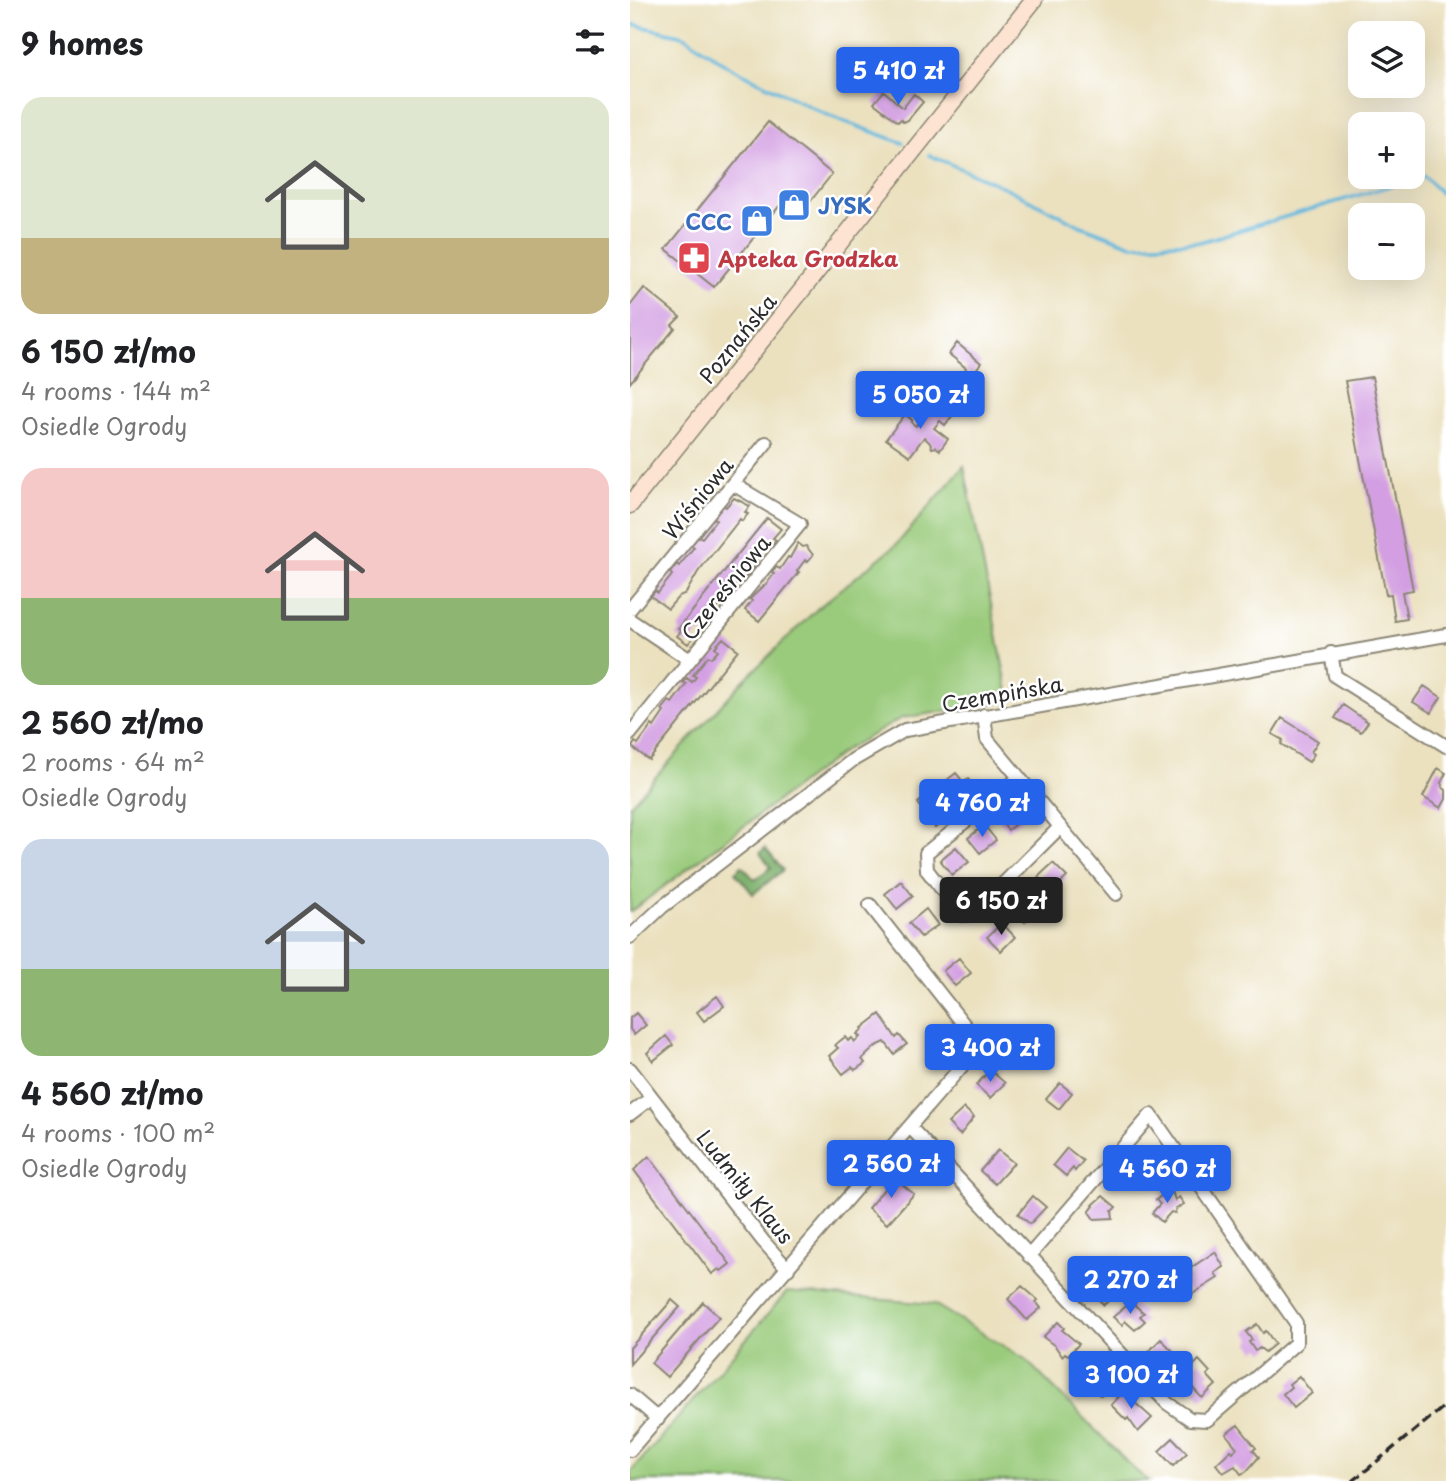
<!DOCTYPE html>
<html lang="en">
<head>
<meta charset="utf-8">
<style>
	body { margin:0; font-family:"Playpen Sans",sans-serif; background:#f6f6f6; color:#202124; height:100vh; display:flex; flex-direction:column; font-size:26px; white-space:nowrap }
	* { box-sizing:border-box; margin:0 }
	p { font-size:23px; color:#757577 }
	.icon { flex:none; width:38px; height:38px; fill:none; stroke:currentColor; stroke-width:2; stroke-linecap:round; stroke-linejoin:round }
	.map { position:relative; flex:1; overflow:hidden }
	.sheet { display:flex; flex-direction:column; background:#fff; width:630px }
	.sheet>* { flex:none }
	.buttons { position:absolute; left:718px; top:21px; display:grid; gap:14px }
	.buttons a { display:grid; place-items:center; width:77px; height:77px; border-radius:14px; background:#fff; box-shadow:0 7px 28px #0002; font-size:35px }
	.price { position:absolute; translate:-50% -60px; padding:0 16px; border-radius:7px; background:#2563eb; color:#fff; font-size:23px; line-height:46px; filter:drop-shadow(0 2px 4px #0008) }
	.price::after { content:''; position:absolute; left:50%; top:42px; width:21px; height:16px; margin-left:-10px; background:inherit; clip-path:polygon(0 0,100% 0,50% 100%) }
	.price.selected { background:#222; color:#fff }
	ul { padding:0; list-style:none }
	li { display:grid; align-content:center; gap:14px; height:371px; padding:0 21px }
	li span { display:grid; place-items:center; height:217px; border-radius:21px; color:#555 }
	li>.icon { margin-inline-start:auto }
	span .icon { width:126px; height:126px; fill:#fffc; stroke-width:1 }
	li b { font-size:30px }
	h2 { display:flex; justify-content:space-between; align-items:center; height:84px; padding:0 21px; font-size:30px }
	main { display:flex; flex:1; min-height:0 }
	.map>svg:first-child { display:block }
	.green { fill:#9acb7b; stroke:#627b53; stroke-width:2 }
	.forest { fill:#7baf6b; stroke:#536d4b; stroke-width:2 }
	.lines { fill:none; stroke-linecap:round; stroke-linejoin:round }
	.stream { stroke:#61b8de; stroke-width:3.5 }
	.building { fill:#d39fe2 }
	.street-casing { stroke:#8b8675; stroke-width:16 }
	.secondary-casing { stroke:#8b8675; stroke-width:19 }
	.street { stroke:#fff; stroke-width:12 }
	.secondary { stroke:#fde3d1; stroke-width:16 }
	.rail { stroke:#2b2b2b; stroke-width:3.5; stroke-dasharray:10 5; stroke-linecap:butt }
	.labels { text-anchor:middle; dominant-baseline:central; stroke-width:5; stroke-linejoin:round; paint-order:stroke }
	.shop-label { font-size:21px; font-weight:bold; fill:#366cbe; stroke:#fff; text-anchor:start }
	.health-label { font-size:21px; font-weight:bold; fill:#be3a42; stroke:#fff; text-anchor:start }
	.street-label { font-size:21px; fill:#2b2b2b; stroke:#fff }
</style>
</head>
<body>
<main>
<section class="sheet">
<h2>9 homes<svg class="icon" aria-label="filters" viewBox="0 0 24 24"><path d="M4 7h16M4 17h16"/><circle cx="9" cy="7" r="2"/><circle cx="15" cy="17" r="2"/></svg></h2>
<ul>
<li><span style="background:linear-gradient(#dfe7d0 65%,#c2b280 0)"><svg class="icon" aria-label="home" viewBox="0 0 24 24"><path d="M3 11l9-7 9 7M6 9v11h12V9"/></svg></span><div><b>6 150 zł/mo</b><p>4 rooms · 144 m²</p><p>Osiedle Ogrody</p></div></li>
<li><span style="background:linear-gradient(#f6c9c9 60%,#8fb573 0)"><svg class="icon" aria-label="home" viewBox="0 0 24 24"><path d="M3 11l9-7 9 7M6 9v11h12V9"/></svg></span><div><b>2 560 zł/mo</b><p>2 rooms · 64 m²</p><p>Osiedle Ogrody</p></div></li>
<li><span style="background:linear-gradient(#c9d6e8 60%,#8fb573 0)"><svg class="icon" aria-label="home" viewBox="0 0 24 24"><path d="M3 11l9-7 9 7M6 9v11h12V9"/></svg></span><div><b>4 560 zł/mo</b><p>4 rooms · 100 m²</p><p>Osiedle Ogrody</p></div></li>
</ul>
</section>
<div class="map">
<svg width="816" height="1481" viewBox="0 0 816 1481">
	<rect width="100%" height="100%" fill="#fff"/>
	<filter id="ink" filterUnits="userSpaceOnUse"><feTurbulence type="fractalNoise" baseFrequency=".0143" numOctaves="2"/><feDisplacementMap in="SourceGraphic" scale="14" xChannelSelector="R" yChannelSelector="G"/><feConvolveMatrix kernelMatrix="1 2 1 2 8 2 1 2 1" color-interpolation-filters="sRGB"/></filter>
	<filter id="wash" filterUnits="userSpaceOnUse"><feTurbulence type="fractalNoise" baseFrequency=".00686" numOctaves="4" result="noise"/><feDisplacementMap in="SourceGraphic" scale="28" xChannelSelector="R" yChannelSelector="G"/><feGaussianBlur stdDeviation="1.57" result="paint"/><feColorMatrix in="noise" values="0 0 0 0 0 0 0 0 0 0 0 0 0 0 0 0 0 1.4 0 .05"/><feComposite in="paint" operator="in"/></filter>
	<g filter="url(#wash)">
		<rect width="100%" height="100%" fill="#ebe1bf"/>
		<path class="green" d="M334 466 380 701 272 718 215 750 0 912V805L114 680 188 608 267 544Z
			M157 1292 304 1304 395 1359 505 1470 519 1481H0V1473Z"/>
		<path class="forest" d="M135 848 153 870 123 894 105 872 112 866 125 880 141 867 130 853Z"/>
		<g class="lines">
			<path class="stream" d="M0 24 54 36 98 66 197 115 273 143
				M299 155 376 188 451 226 502 245 570 242 794 176 816 198"/>
		</g>
		<g id="blocks">
			<path class="building" d="M254 91 273 108 284 94 293 102 278 120 274 122 271 119 268 122 244 103Z
				M138 122 202 174 168 217 151 204 84 287 36 249Z
				M14 288 50 317 42 325 45 328 0 383V306Z
				M327 343 351 363 341 376 335 371 336 368 319 354Z
				M742 377 783 590 772 592 777 619 765 621 761 594 756 595 715 381Z
				M311 405 322 416 315 425 310 421 304 428 318 439 310 450 306 447 302 448 300 443 294 437 280 456 256 439 274 416 276 415 282 420V423L286 426 304 407 308 410Z
				M104 498 120 506 115 512 118 514 112 521 110 519 68 572 56 593 49 596 38 609 21 596 25 591 28 593 42 575 40 573 47 564 49 566 64 547 61 545 69 536 72 538 86 520 84 518 87 513 93 505 96 507Z
				M137 518 151 529 143 538 146 540 138 549 136 547 126 560 128 562 116 577 113 575 99 593 101 595 94 605 92 603 77 621 80 623 72 633 69 631 58 644 47 636 51 631 48 629Z
				M168 543 173 547 176 546 183 555 177 562 175 560 167 571 169 572 129 621 115 610 122 601 120 599 137 583 144 574 142 572 146 567 150 569 158 557 160 558Z
				M93 638 108 650 19 760 2 747 5 742 8 744 22 725 24 727 34 712 32 710 39 701 42 703 56 684 53 682 57 678 62 682 66 677 63 675 78 656 81 658 88 650 85 647Z
				M794 686 811 697 801 713 783 702Z
				M713 705 738 722 731 732 705 718Z
				M652 718 688 741 681 752 684 754 679 762 651 744 653 740 642 734Z
				M808 768 816 773 811 783 813 785 812 787 816 790V799L811 808 793 797Z
				M326 773 331 779 329 781 332 784 338 779 349 792 305 828 288 803 300 793 302 795 314 785 315 787 320 783 317 780Z
				M382 802 394 817 378 830 366 815Z
				M354 825 366 840 350 853 338 838Z
				M326 847 339 862 322 875 310 860Z
				M423 863 437 877 422 891 408 877Z
				M271 881 283 896 267 909 255 894Z
				M396 894 410 908 395 922 382 909Z
				M296 909 308 925 291 937 279 923Z
				M372 923 385 937 371 951 357 937Z
				M329 958 341 973 325 986 313 971Z
				M87 996 94 1006 74 1021 67 1012Z
				M6 1013 16 1025 4 1035 0 1029V1018Z
				M250 1014 266 1038 269 1035 277 1044 264 1054 255 1042 246 1046 232 1059 235 1063 225 1070 222 1067 213 1074 199 1056 208 1048 205 1045 215 1037 218 1041 222 1038 225 1042 230 1037 227 1034 233 1029 232 1028Z
				M36 1036 43 1045 23 1061 17 1053Z
				M360 1070 375 1083 360 1098 346 1085Z
				M430 1083 442 1093 429 1109 416 1099Z
				M334 1108 344 1117 330 1135 318 1123Z
				M437 1148 453 1161 445 1171 443 1168 436 1176 423 1165Z
				M368 1150 384 1163 365 1184 350 1171Z
				M19 1156 100 1264 91 1271 89 1269 82 1274 4 1170Z
				M267 1174 276 1181 273 1185 284 1194 257 1224 238 1208Z
				M541 1188 545 1200 549 1197 554 1204 546 1209 545 1213 541 1212 532 1222 522 1213 530 1204 526 1200Z
				M403 1196 416 1207 400 1224 388 1214Z
				M473 1196 486 1207 482 1211 483 1218 464 1219 459 1212 464 1206 463 1205Z
				M585 1252 594 1267 585 1273 588 1278 561 1295 552 1281 562 1274 559 1269Z
				M469 1272 488 1291 474 1305 455 1286Z
				M392 1286 408 1300 406 1302 411 1308 397 1320 378 1299Z
				M42 1300 50 1307 0 1364V1348Z
				M73 1302 89 1317 37 1377 21 1363Z
				M501 1302 514 1313 510 1316 515 1321 505 1330 495 1321 492 1325 483 1317Z
				M428 1322 434 1328 432 1330 449 1344 438 1355 435 1353 432 1356 425 1346 413 1337Z
				M627 1324 633 1333 636 1331 645 1344 635 1352 630 1348 625 1351 619 1342 622 1340 616 1332Z
				M531 1339 549 1357 535 1370 518 1352Z
				M569 1360 580 1372 577 1375 586 1385 572 1398 562 1387 557 1392 547 1382Z
				M468 1363 481 1376 479 1377 484 1383 471 1396 455 1383 458 1380 455 1376 457 1374 455 1372Z
				M669 1376 682 1393 664 1408 653 1394 661 1387 659 1384Z
				M495 1390 504 1399 502 1400 522 1418 508 1432 498 1418 496 1420 481 1405Z
				M608 1425 626 1448 623 1450 629 1457 616 1472 611 1474 605 1466 593 1473 586 1464 601 1450 603 1452 607 1448 596 1434Z
				M543 1438 557 1453 543 1466 529 1451Z"/>
		</g>
	</g>
	<g filter="url(#ink)">
		<use href="#blocks" fill-opacity="0" stroke="#8b8675" stroke-width="2"/>
		<g class="lines">
			<defs>
				<path id="street" d="M0 609 136 443
					M0 620 60 660
					M701 653 705 676 816 746
					M354 715 357 739 486 894
					M0 734 170 524 103 484
					M389 778 296 853 297 870 332 915 343 914 430 827
					M0 937 32 907 223 760 275 730 816 635
					M0 1069 133 1241 158 1269
					M0 1114 21 1098
					M280 1127 537 1403 560 1419 577 1420 666 1343V1323L521 1115 399 1256
					M0 1395 28 1419
					M0 1450 350 1045 240 905"/>
				<path id="secondary" d="M0 505 404 0"/>
			</defs>
			<use href="#street" class="street-casing"/>
			<use href="#secondary" class="secondary-casing"/>
			<use href="#street" class="street"/>
			<use href="#secondary" class="secondary"/>
			<path class="rail" d="M723 1481 816 1405"/>
		</g>
	</g>
	<defs>
		<symbol id="shop-square" viewBox="-11 -11 22 22"><rect x="-9" y="-9" width="18" height="18" rx="4" fill="#3f7fe0" stroke="#fff"/><path d="M-5-2.5h2.3a2.7 3.5 0 0 1 5.4 0H5L5.5 6h-11ZM-1.5-2.5h3a1.5 2.3 0 0 0-3 0Z" fill="#fff"/></symbol>
		<symbol id="pharmacy-square" viewBox="-11 -11 22 22"><rect x="-9" y="-9" width="18" height="18" rx="4" fill="#e0444e" stroke="#fff"/><path d="M-2-6h4v4h4v4h-4v4h-4v-4h-4v-4h4Z" fill="#fff"/></symbol>
	</defs>
	<g fill-rule="evenodd">
		<use href="#shop-square" x="145" y="186" width="38" height="38"/>
		<use href="#shop-square" x="108" y="202" width="38" height="38"/>
		<use href="#pharmacy-square" x="45" y="239" width="38" height="38"/>
	</g>
	<g class="labels">
		<g class="shop-label">
			<text x="188" y="205">JYSK</text>
			<text x="102" y="221" text-anchor="end">CCC</text>
		</g>
		<g class="health-label">
			<text x="88" y="258">Apteka Grodzka</text>
		</g>
		<g class="street-label">
			<text transform="translate(107 338) rotate(-51)">Poznańska</text>
			<text transform="translate(67 498) rotate(-51)">Wiśniowa</text>
			<text transform="translate(95 587) rotate(-51)">Czereśniowa</text>
			<text transform="translate(372 693) rotate(-10)">Czempińska</text>
			<text transform="translate(116 1186) rotate(51)">Ludmiły Klaus</text>
		</g>
	</g>
</svg>
<div class="buttons">
<a><svg class="icon" aria-label="layers" viewBox="0 0 24 24"><path d="M12 4l9 5-9 5-9-5zM3 14l9 5 9-5"/></svg></a>
<a>+</a>
<a>−</a>
</div>
<b class="price" style="left:268px;top:107px">5 410 zł</b>
<b class="price" style="left:290px;top:431px">5 050 zł</b>
<b class="price" style="left:352px;top:839px">4 760 zł</b>
<b class="price selected" style="left:371px;top:937px">6 150 zł</b>
<b class="price" style="left:360px;top:1084px">3 400 zł</b>
<b class="price" style="left:261px;top:1200px">2 560 zł</b>
<b class="price" style="left:537px;top:1205px">4 560 zł</b>
<b class="price" style="left:500px;top:1316px">2 270 zł</b>
<b class="price" style="left:501px;top:1411px">3 100 zł</b>
</div>
</main>
</body>
</html>
